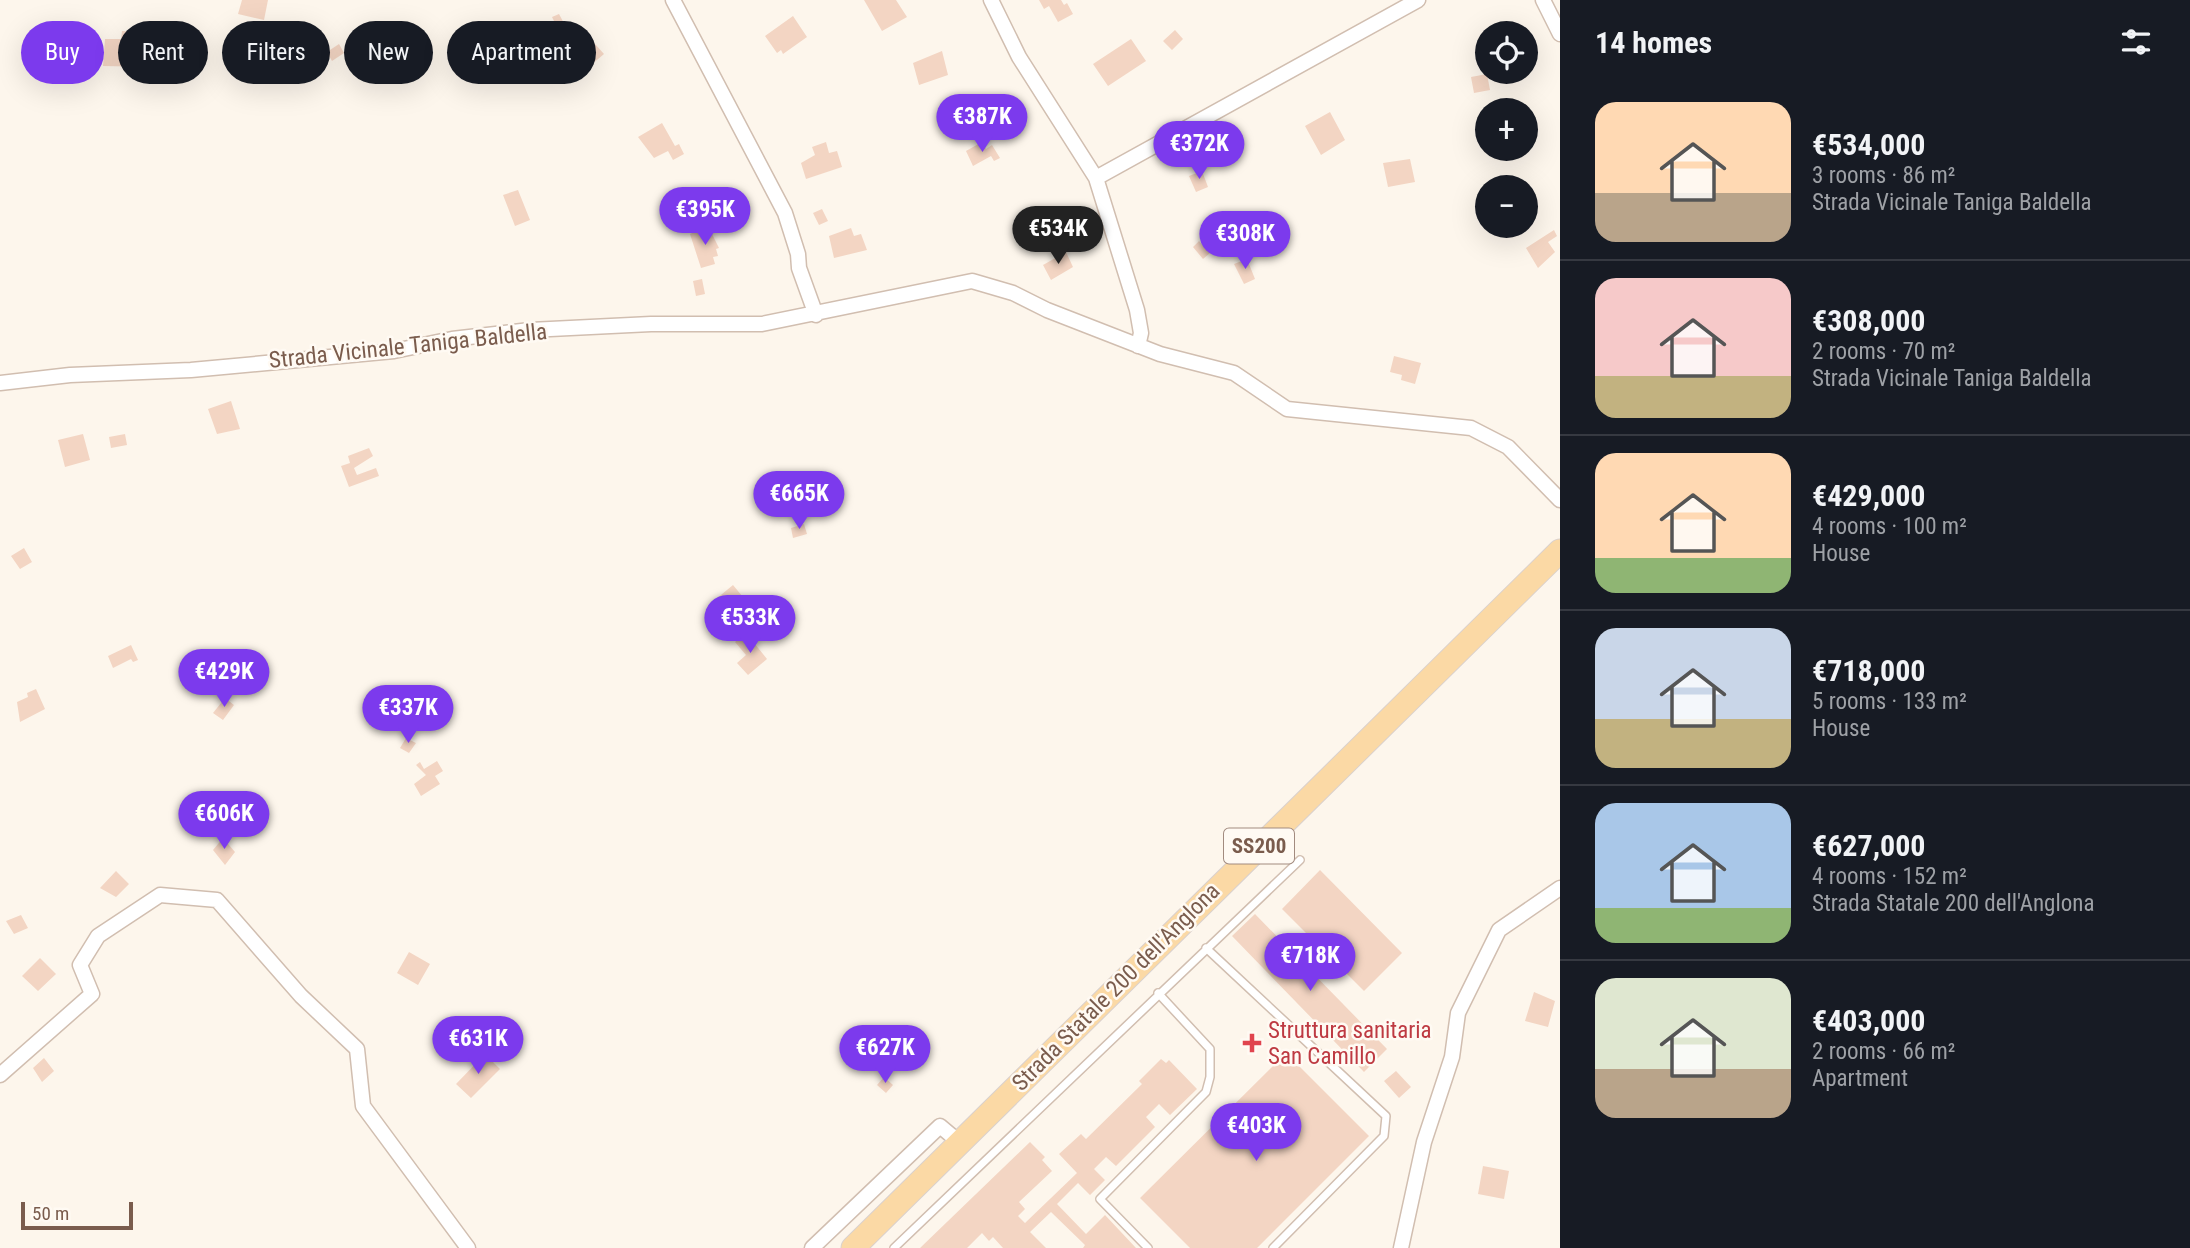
<!DOCTYPE html>
<html lang="en">
<head>
<meta charset="utf-8">
<style>
	body { margin:0; font-family:"Roboto Condensed",sans-serif; background:#242831; color:#f1f3f6; height:100vh; display:flex; flex-direction:column; font-size:26px; white-space:nowrap }
	* { box-sizing:border-box; margin:0 }
	p { font-size:23px; color:#9ea1a6 }
	.icon { flex:none; width:38px; height:38px; fill:none; stroke:currentColor; stroke-width:2; stroke-linecap:round; stroke-linejoin:round }
	.map { position:relative; flex:1; overflow:hidden }
	.side { display:flex; flex-direction:column; background:#171b24; width:630px }
	.side>* { flex:none }
	.hud { position:absolute; left:21px; top:21px; width:665px; height:63px; display:flex; gap:14px }
	.buttons { position:absolute; left:1475px; top:21px; display:grid; gap:14px }
	.buttons a { display:grid; place-items:center; width:63px; height:63px; border-radius:50%; background:#171b24; box-shadow:0 7px 28px #0002; font-size:35px }
	.scale { position:absolute; left:21px; bottom:18px; width:112px; box-sizing:border-box; padding-left:7px; border:4px solid #7a5c4d; border-top:0; font-size:19px; line-height:24px; white-space:nowrap; color:#7a5c4d; -webkit-text-stroke:5px #fffaf3; paint-order:stroke }
	.price { position:absolute; translate:-50% -60px; padding:0 16px; border-radius:24px; background:#7c3aed; color:#fff; font-size:23px; line-height:46px; filter:drop-shadow(0 2px 4px #0008) }
	.price::after { content:''; position:absolute; left:50%; top:42px; width:21px; height:16px; margin-left:-10px; background:inherit; clip-path:polygon(0 0,100% 0,50% 100%) }
	.price.current { background:#222; color:#fff }
	ul { padding:0; list-style:none }
	li { display:flex; align-items:center; gap:21px; height:175px; padding:0 35px }
	li+li { border-top:2px solid #363941 }
	li span { display:grid; place-items:center; flex:none; width:196px; height:140px; border-radius:21px; color:#555 }
	li>.icon { margin-inline-start:auto }
	span .icon { width:84px; height:84px; fill:#fffc; stroke-width:1 }
	li b { font-size:30px }
	h2 { display:flex; justify-content:space-between; align-items:center; height:84px; padding:0 35px; font-size:30px }
	.pill { padding:0 24px; border-radius:32px; background:#171b24; box-shadow:0 7px 28px #0002; font-size:24px; line-height:63px }
	.pill.current { background:#7c3aed; color:#fff }
	main { display:flex; flex:1; min-height:0 }
	.map>svg:first-child { display:block }
	.building { fill:#f3d5c3 }
	.lines { fill:none; stroke-linecap:round; stroke-linejoin:round }
	.lane-casing { stroke:#d1beb0; stroke-width:10 }
	.street-casing { stroke:#d1beb0; stroke-width:17 }
	.primary-casing { stroke:#dad1cd; stroke-width:25 }
	.lane { stroke:#fff; stroke-width:7 }
	.street { stroke:#fff; stroke-width:14 }
	.primary { stroke:#fbd9a5; stroke-width:23 }
	.health-dot { fill:#e0444e; stroke:#fffaf3; stroke-width:2.5 }
	.labels { text-anchor:middle; dominant-baseline:central; stroke-width:5; stroke-linejoin:round; paint-order:stroke }
	.shield { fill:#fffaf3; stroke:#a28b7f; stroke-width:2 }
	.shield-label { font-size:21px; font-weight:bold; fill:#7a5c4d }
	.street-label { font-size:23px; fill:#7a5c4d; stroke:#fffaf3 }
	.health-label { font-size:23px; fill:#be3a42; stroke:#fffaf3; text-anchor:start }
</style>
</head>
<body>
<main>
<div class="map">
<svg width="1560" height="1248" viewBox="0 0 1560 1248">
	<rect width="100%" height="100%" fill="#fdf6ec"/>
	<path class="building" d="M242 0H268L264 20 238 14Z
		M864 0H896L907 17 882 31Z
		M1039 0H1061L1064 5 1067 3 1073 14 1058 22 1049 6 1044 9Z
		M559 14 567 29 560 33 552 17Z
		M793 16 807 37 783 54 781 50 777 53 765 36Z
		M577 24 604 54 585 70 569 52 574 48 566 40 571 35 568 32Z
		M1175 30 1183 39 1172 50 1163 41Z
		M122 31 141 32V43H156L152 67 103 66 105 39H121Z
		M1131 39 1146 61 1108 86 1093 64Z
		M339 44 344 53 332 61 327 52Z
		M942 51 948 75 919 85 913 63Z
		M1487 74 1490 90 1474 93 1471 77Z
		M1330 112 1345 140 1321 155 1305 126Z
		M662 123 675 146 679 144 684 154 673 160 668 151 654 158 638 137Z
		M826 142 829 153 837 151 842 167 806 179 801 163 815 155 812 147Z
		M982 142 986 149 992 145 1000 158 994 161 991 156 973 166 966 151Z
		M1410 159 1415 182 1388 187 1383 163Z
		M1202 171 1208 187 1196 192 1189 176Z
		M518 190 530 220 515 226 503 195Z
		M822 209 828 221 819 225 813 213Z
		M708 226 719 248 716 249 718 256 713 257 715 264 701 268 690 234Z
		M851 228 854 236 861 234 867 250 834 258 829 236Z
		M1554 230 1557 236 1548 242 1555 252 1538 268 1526 248Z
		M1199 241 1210 253 1203 259 1193 247Z
		M1066 252 1073 267 1051 280 1043 265Z
		M1247 259 1255 279 1244 284 1234 264Z
		M702 279 705 294 696 296 693 281Z
		M1394 356 1421 363 1415 384 1401 380 1402 375 1390 372Z
		M231 401 240 429 217 434 208 409Z
		M83 434 90 460 65 467 58 440Z
		M125 434 127 445 111 448 109 437Z
		M369 448 373 456 354 468 357 475 376 468 379 476 349 487 341 466 350 463 348 456Z
		M804 524 807 534 793 538 791 528Z
		M24 548 32 562 20 569 11 556Z
		M733 585 752 608 729 627 710 604Z
		M746 633 767 659 748 675 737 663 746 655 735 642Z
		M131 645 138 660 133 662 131 659 113 668 108 656Z
		M36 689 45 709 20 722 17 702 28 697 27 693Z
		M225 698 234 705 223 720 213 713Z
		M406 738 416 743 409 753 400 748Z
		M437 761 443 771 435 776 440 784 421 796 414 784 426 775 416 765 420 762 424 769Z
		M223 838 235 852 225 865 213 850Z
		M1320 870 1402 953 1364 991 1282 909Z
		M116 871 129 884 116 897 100 888Z
		M1255 914 1387 1049 1364 1072 1232 936Z
		M21 915 28 928 14 934 6 921Z
		M409 952 430 964 418 985 397 973Z
		M40 958 56 974 38 991 22 976Z
		M1534 992 1555 1001 1548 1027 1525 1021Z
		M1286 1053 1369 1136 1257 1248H1190L1140 1198Z
		M485 1054 500 1069 471 1098 456 1084Z
		M44 1058 54 1071 42 1082 33 1068Z
		M1161 1059 1166 1063 1169 1060 1197 1089 1170 1115 1159 1104 1146 1117 1155 1127 1116 1166 1106 1157 1094 1169 1105 1180 1090 1195 1078 1183 1057 1204 1086 1234 1105 1215 1136 1248H1083L1085 1245 1051 1212 1030 1232 1046 1248H1003L993 1237 989 1241 982 1233 967 1248H920L1030 1142 1045 1157 1042 1160 1052 1171 1019 1202 1025 1209 1018 1216 1025 1223 1077 1173 1059 1154 1081 1134 1086 1139 1142 1084 1139 1081Z
		M1396 1071 1411 1087 1399 1098 1384 1081Z
		M884 1077 893 1085 886 1093 877 1085Z
		M1483 1166 1509 1171 1504 1199 1478 1194Z"/>
	<g class="lines">
		<defs>
			<path id="lane" d="M1206 948 1386 1116 1384 1136 1273 1248
				M894 1248 1300 860
				M1148 1248 1100 1199 1206 1092 1210 1077V1049L1158 993"/>
			<path id="street" d="M673 0 785 213 798 254 799 268 816 315
				M991 0 1019 57 1096 178 1137 310 1141 333 1138 346
				M1543 0 1560 34
				M1096 178 1418 0
				M0 383 70 375 191 370 394 351 452 339 530 330 651 324H762L972 281 1013 293 1047 310 1160 354 1234 373 1287 409 1471 428 1508 447 1560 500
				M0 1075 92 994 80 965 98 936 160 895 217 900 301 996 357 1049 363 1106 468 1248
				M812 1248 940 1126 959 1142
				M1401 1248 1424 1142 1452 1057 1458 1013 1499 930 1560 888"/>
			<path id="primary" d="M853 1248 1560 551"/>
		</defs>
		<use href="#lane" class="lane-casing"/>
		<use href="#street" class="street-casing"/>
		<use href="#primary" class="primary-casing"/>
		<use href="#lane" class="lane"/>
		<use href="#street" class="street"/>
		<use href="#primary" class="primary"/>
	</g>
	<path class="health-dot" d="M1248.5 1032.5h7v7h7v7h-7v7h-7v-7h-7v-7h7z"/>
	<g class="labels">
		<rect class="shield" x="1224" y="828.5" width="70" height="35" rx="5"/>
		<g class="shield-label">
			<text x="1259" y="846">SS200</text>
		</g>
		<g class="street-label">
			<text transform="translate(408 346) rotate(-6)">Strada Vicinale Taniga Baldella</text>
			<text transform="translate(1116 987) rotate(-45)">Strada Statale 200 dell'Anglona</text>
		</g>
		<g class="health-label">
			<text x="1268" y="1030">Struttura sanitaria<tspan x="1268" dy="26">San Camillo</tspan></text>
		</g>
	</g>
</svg>
<div class="buttons">
<a><svg class="icon" aria-label="locate" viewBox="0 0 24 24"><circle cx="12" cy="12" r="6"/><path d="M12 2v4M12 18v4M2 12h4M18 12h4"/></svg></a>
<a>+</a>
<a>−</a>
</div>
<div class="scale">50 m</div>
<b class="price" style="left:982px;top:154px">€387K</b>
<b class="price" style="left:1199px;top:181px">€372K</b>
<b class="price" style="left:705px;top:247px">€395K</b>
<b class="price current" style="left:1058px;top:266px">€534K</b>
<b class="price" style="left:1245px;top:271px">€308K</b>
<b class="price" style="left:799px;top:531px">€665K</b>
<b class="price" style="left:750px;top:655px">€533K</b>
<b class="price" style="left:224px;top:709px">€429K</b>
<b class="price" style="left:408px;top:745px">€337K</b>
<b class="price" style="left:224px;top:851px">€606K</b>
<b class="price" style="left:1310px;top:993px">€718K</b>
<b class="price" style="left:478px;top:1076px">€631K</b>
<b class="price" style="left:885px;top:1085px">€627K</b>
<b class="price" style="left:1256px;top:1163px">€403K</b>
<div class="hud">
<a class="pill current">Buy</a>
<a class="pill">Rent</a>
<a class="pill">Filters</a>
<a class="pill">New</a>
<a class="pill">Apartment</a>
</div>
</div>
<section class="side">
<h2>14 homes<svg class="icon" aria-label="filters" viewBox="0 0 24 24"><path d="M4 7h16M4 17h16"/><circle cx="9" cy="7" r="2"/><circle cx="15" cy="17" r="2"/></svg></h2>
<ul>
<li><span style="background:linear-gradient(#ffd9b3 65%,#b9a48a 0)"><svg class="icon" aria-label="home" viewBox="0 0 24 24"><path d="M3 11l9-7 9 7M6 9v11h12V9"/></svg></span><div><b>€534,000</b><p>3 rooms · 86 m²</p><p>Strada Vicinale Taniga Baldella</p></div></li>
<li><span style="background:linear-gradient(#f6c9c9 70%,#c2b280 0)"><svg class="icon" aria-label="home" viewBox="0 0 24 24"><path d="M3 11l9-7 9 7M6 9v11h12V9"/></svg></span><div><b>€308,000</b><p>2 rooms · 70 m²</p><p>Strada Vicinale Taniga Baldella</p></div></li>
<li><span style="background:linear-gradient(#ffd9b3 75%,#8fb573 0)"><svg class="icon" aria-label="home" viewBox="0 0 24 24"><path d="M3 11l9-7 9 7M6 9v11h12V9"/></svg></span><div><b>€429,000</b><p>4 rooms · 100 m²</p><p>House</p></div></li>
<li><span style="background:linear-gradient(#c9d6e8 65%,#c2b280 0)"><svg class="icon" aria-label="home" viewBox="0 0 24 24"><path d="M3 11l9-7 9 7M6 9v11h12V9"/></svg></span><div><b>€718,000</b><p>5 rooms · 133 m²</p><p>House</p></div></li>
<li><span style="background:linear-gradient(#a9c7e8 75%,#8fb573 0)"><svg class="icon" aria-label="home" viewBox="0 0 24 24"><path d="M3 11l9-7 9 7M6 9v11h12V9"/></svg></span><div><b>€627,000</b><p>4 rooms · 152 m²</p><p>Strada Statale 200 dell'Anglona</p></div></li>
<li><span style="background:linear-gradient(#dfe7d0 65%,#b9a48a 0)"><svg class="icon" aria-label="home" viewBox="0 0 24 24"><path d="M3 11l9-7 9 7M6 9v11h12V9"/></svg></span><div><b>€403,000</b><p>2 rooms · 66 m²</p><p>Apartment</p></div></li>
</ul>
</section>
</main>
</body>
</html>
